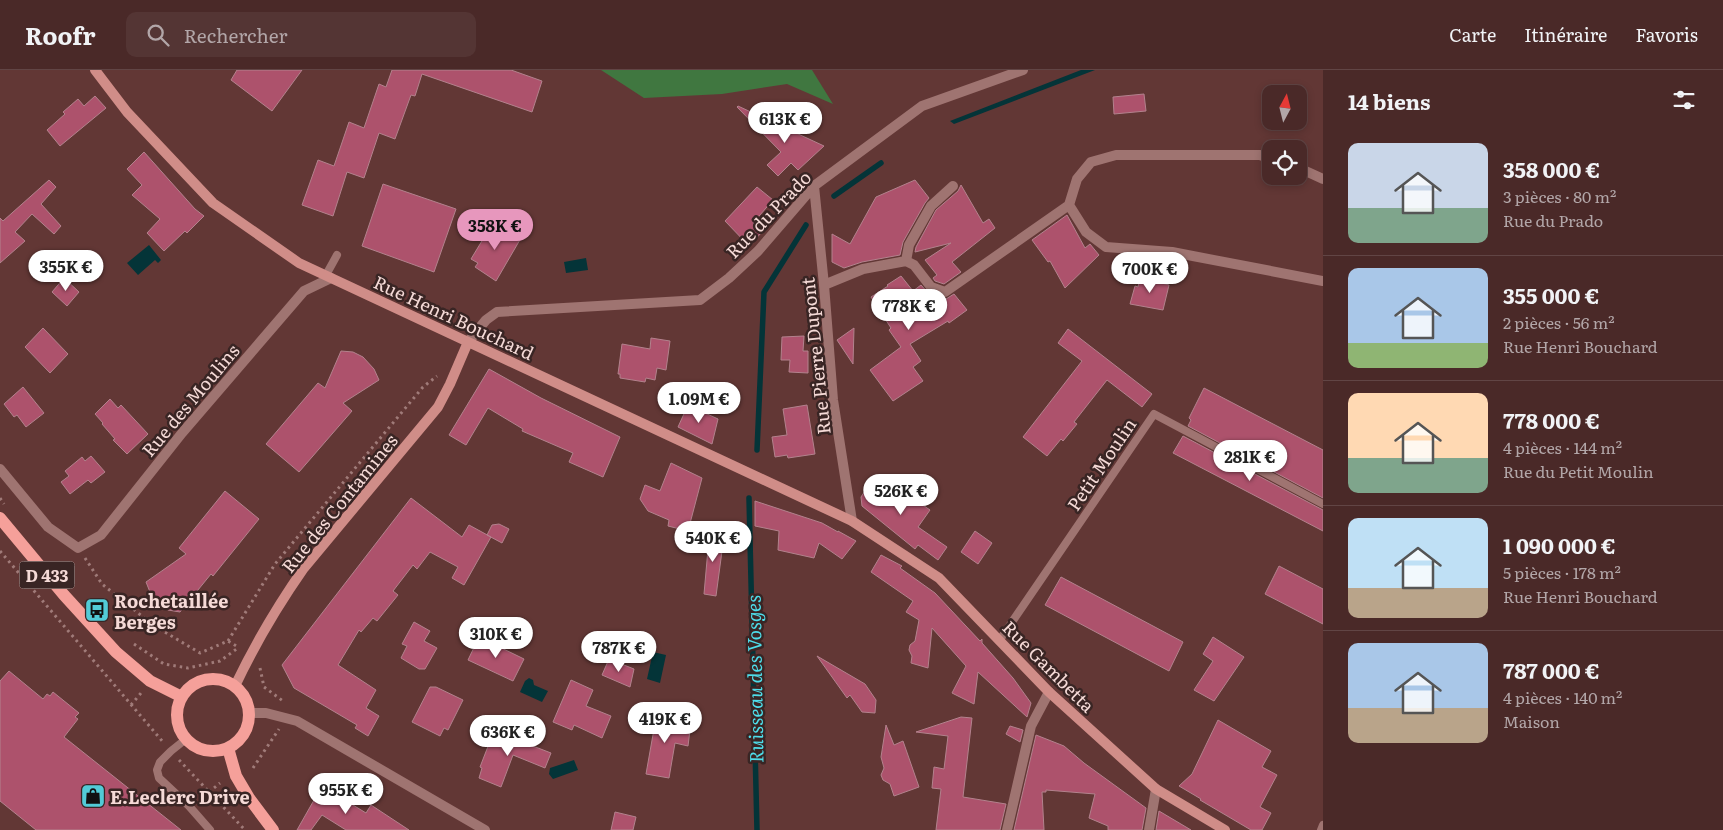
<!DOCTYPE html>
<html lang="fr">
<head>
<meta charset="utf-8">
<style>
	body { margin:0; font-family:Literata,serif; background:#543534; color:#f1f3f6; height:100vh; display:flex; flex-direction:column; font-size:19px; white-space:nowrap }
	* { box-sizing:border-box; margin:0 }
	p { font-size:16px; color:#b2a6a8 }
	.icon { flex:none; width:28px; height:28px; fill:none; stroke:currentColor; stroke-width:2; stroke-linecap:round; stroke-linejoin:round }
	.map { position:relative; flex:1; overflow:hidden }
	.sheet { display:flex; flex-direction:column; background:#4a2928; width:400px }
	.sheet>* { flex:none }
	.needle { width:32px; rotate:7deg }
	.controls { position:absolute; left:1262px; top:15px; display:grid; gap:10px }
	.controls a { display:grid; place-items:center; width:45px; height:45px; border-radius:10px; background:#4a2928; box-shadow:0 2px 8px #0003,0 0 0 1px #614545; font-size:25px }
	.price { position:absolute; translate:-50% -42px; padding:0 11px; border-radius:18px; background:#fff; color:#222; font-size:16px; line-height:32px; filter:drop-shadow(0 1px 2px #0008) }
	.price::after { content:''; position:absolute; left:50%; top:30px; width:15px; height:11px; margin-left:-8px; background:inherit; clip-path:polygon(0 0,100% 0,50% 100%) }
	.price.active { background:#e797bd; color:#111 }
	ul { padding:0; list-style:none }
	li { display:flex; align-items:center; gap:15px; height:125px; padding:0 25px }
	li+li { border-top:1px solid #614545 }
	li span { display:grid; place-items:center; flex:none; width:140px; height:100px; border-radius:10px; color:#555 }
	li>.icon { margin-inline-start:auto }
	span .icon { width:60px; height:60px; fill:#fffc; stroke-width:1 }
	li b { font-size:21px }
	h2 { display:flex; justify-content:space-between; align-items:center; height:60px; padding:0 25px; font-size:21px }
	header { display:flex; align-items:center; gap:30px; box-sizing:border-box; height:70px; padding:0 25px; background:#4a2928; border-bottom:1px solid #614545 }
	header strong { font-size:24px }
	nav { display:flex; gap:28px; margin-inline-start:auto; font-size:18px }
	.search { width:350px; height:45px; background:#543534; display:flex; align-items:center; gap:12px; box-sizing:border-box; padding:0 18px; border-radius:10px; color:#b2a6a8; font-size:19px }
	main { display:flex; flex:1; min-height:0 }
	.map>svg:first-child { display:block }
	.green { fill:#407740 }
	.water { fill:#043438 }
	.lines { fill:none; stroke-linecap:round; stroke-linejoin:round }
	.stream { stroke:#043438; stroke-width:5.5 }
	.building { fill:#ad526c; stroke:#b3828d }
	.path { stroke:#a07b79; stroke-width:3; stroke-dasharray:2.5 4; stroke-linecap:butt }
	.lane { stroke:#9f7471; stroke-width:8 }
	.street { stroke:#9f7471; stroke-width:10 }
	.secondary { stroke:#d08d88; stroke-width:10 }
	.primary { stroke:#f5a09a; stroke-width:12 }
	.labels { text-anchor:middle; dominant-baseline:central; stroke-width:5; stroke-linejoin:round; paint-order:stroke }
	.shield { fill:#392524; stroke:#bda4a1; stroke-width:1 }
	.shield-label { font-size:16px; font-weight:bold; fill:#f5dad7 }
	.street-label { font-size:18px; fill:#f5dad7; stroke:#392524 }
	.poi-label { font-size:18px; font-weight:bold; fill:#f5dad7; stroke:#392524; text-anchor:start }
	.water-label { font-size:19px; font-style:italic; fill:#4eddea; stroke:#392524 }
</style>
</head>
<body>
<header>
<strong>Roofr</strong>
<div class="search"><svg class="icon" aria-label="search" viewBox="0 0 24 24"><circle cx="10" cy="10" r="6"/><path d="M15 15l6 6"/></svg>Rechercher</div>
<nav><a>Carte</a><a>Itinéraire</a><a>Favoris</a></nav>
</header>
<main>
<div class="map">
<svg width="1323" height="760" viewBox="0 0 1323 760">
	<rect width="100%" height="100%" fill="#623735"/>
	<path class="green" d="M601 0H812L833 34 787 14 722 24 644 28Z"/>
	<path class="water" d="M1081 0H1095L954 54 950 51Z
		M149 175 161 190 158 193 155 190 138 205 127 193Z
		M586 188 588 200 566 203 564 192Z
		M653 582 666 585 660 613 647 609Z
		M529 608 533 610 534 615 548 621 542 632 520 622 525 611Z
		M574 690 578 700 553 709 549 704 550 698Z"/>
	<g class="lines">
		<path class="stream" d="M834 126 881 93
			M757 380 764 222 806 155
			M749 428 757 760"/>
	</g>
	<path class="building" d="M237 0H302L272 41 231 10Z
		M392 0H511L542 11 532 42 422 4 415 26 411 25 395 69 379 63 364 108 347 102 333 146 302 135 318 90 334 96 349 52 364 58 379 14 386 17Z
		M1144 24 1146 41 1114 44 1113 27Z
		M95 26 106 38 60 76 47 60 65 44 63 42 78 29 84 36Z
		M738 36 824 76 798 100 791 93 778 106 767 95 781 82 737 37Z
		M144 82 195 139 204 146 187 163 185 161 164 181 147 163 160 149 132 125 142 115 127 99Z
		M49 110 56 117 41 134 61 156 54 164 32 144 15 162 25 171 0 193V148L3 151Z
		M915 110 929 128 925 133 903 172 900 185 862 192 844 198 832 192V164L850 174 876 127Z
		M383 114 456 139 434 202 362 176Z
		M961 115 983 153 989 149 995 158 952 192 961 202 944 214 935 211 933 208 937 205 925 190 951 173 915 182 916 177 936 140 958 121Z
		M757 117 773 130 753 153 762 162 749 176 725 151Z
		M1067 145 1085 178 1090 174 1099 185 1065 218 1050 191 1048 192 1032 170Z
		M494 151 521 168 496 211 475 197 478 193 471 189Z
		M901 206 913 221 921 215 928 223 946 229 954 224 967 240 949 253 948 251 910 274 921 291 913 297 923 311 893 331 870 300 901 277 889 260 891 258 871 227 888 216 887 215Z
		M1140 207 1169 215 1163 240 1130 234 1135 216 1138 217Z
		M64 208 79 222 67 236 52 222Z
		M43 258 68 284 50 303 25 277Z
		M854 258 853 294 837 270Z
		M1068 259 1152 324 1142 337 1107 310 1074 352 1077 354 1063 371 1061 369 1047 386 1023 367 1082 291 1058 273Z
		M804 266 803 281H808V303L789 302 790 290H781L782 267Z
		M651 268 670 271 666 300 657 298 655 310 646 308 645 312 620 308V304H618L622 274 650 279Z
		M341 281 353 282 363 287 374 299 379 310 343 333 352 341 299 402 266 374 318 313 325 318Z
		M489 299 541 328 620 367 603 407 569 392 573 383 522 361 523 359 488 338 466 375 449 365Z
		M23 317 44 343 26 357 17 345 14 347 4 334Z
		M1204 318 1323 380V428L1188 356 1191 350 1189 348Z
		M110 329 118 338 121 335 148 364 127 384 113 370 115 369 102 354 103 353 95 344Z
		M688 335 718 349 712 374 678 357Z
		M807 335 815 384 788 388 787 385 775 387 772 367 787 365 783 339Z
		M1183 366 1323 440V461L1173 383Z
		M91 386 105 402 91 413 88 410 70 424 61 412 69 406 65 401 82 387 85 391Z
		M671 393 702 408 688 461 668 456 669 450 648 441 640 429 645 415 660 421Z
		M874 407 893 422 897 417 930 440 918 457 947 477 938 490 918 475 915 479 862 436 861 427Z
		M225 421 259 449 213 506 211 504 180 542 168 540 155 530 150 522 146 512 186 484 179 478Z
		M411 428 462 467 469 455 491 467 464 515 452 508 458 497 430 482 417 499 413 495 393 521 398 525 377 551 373 548 361 562 359 560 338 595 376 620 366 638 379 646 368 666 355 658 357 655 294 618 282 595Z
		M755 431 822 453 838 462V461L856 471 842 489 819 473 814 488 778 480 779 461 755 456Z
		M499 454 509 459 502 473 487 465 492 455Z
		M975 461 992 473 978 494 961 482Z
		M708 464 724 466 716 526 704 524 708 479 705 478Z
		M881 485 902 496 900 498 935 523 980 571 982 569V573L1013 608 1031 633 1027 647 978 602 974 634 952 623 966 596 932 558 928 598 911 593 912 586 909 580 910 575 915 571 919 550 906 542 913 531 871 502Z
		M1279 496 1323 519V554L1265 524Z
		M1061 507 1183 572 1169 601 1045 535Z
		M414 552 430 561 424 571 437 578 425 599H419L401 588 407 576 402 574Z
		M479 567 524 589 513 611 468 590Z
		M1213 567 1244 587 1214 631 1194 620 1213 591 1203 584Z
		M817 586 865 614 876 630 875 643 862 642 850 625 847 628Z
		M609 589 634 599 630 617 602 605Z
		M9 601 43 629 47 624 50 626 53 622 79 643 75 647 78 649 64 667 181 760H36L0 731V611Z
		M571 610 593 620 586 636 611 646 602 668 574 655 572 660 553 652Z
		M430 617H436L463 630 448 660 444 658 440 666 412 652Z
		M657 642 680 646 678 657 690 660 688 676 675 673 669 708 646 704Z
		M961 647 972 648 963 727 1006 734 1000 760H936L941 719 932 718 934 697 944 699 948 666 916 662Z
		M1218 650 1271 681 1262 697 1277 705 1260 737 1271 743 1262 760H1251L1200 730 1201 729 1179 716 1192 704Z
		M886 655 894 675 903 671 919 717 894 726 890 714 883 710 881 705 884 698 881 687Z
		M1010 656 1023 660 1020 672 1006 664Z
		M494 661 551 683 545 698 513 685 501 717 479 708 482 698 480 697Z
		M1036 665 1064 676 1084 693 1146 738 1142 760H1108V756L1089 748 1095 724 1046 720V722H1042L1044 760H1014Z
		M322 716 366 743 371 735 409 760H346L322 745 311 760H297Z
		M1159 741 1191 760H1156Z
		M615 742 636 747 633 760H611Z"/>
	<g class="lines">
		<path class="path" d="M0 428 4 434
			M0 481 163 672
			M85 488 102 514 153 555 200 583 228 571 238 577
			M228 571 275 494 423 317 437 306
			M134 574 164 594 188 598 220 591 238 578
			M260 598 264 617 283 631
			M131 635 141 623
			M179 690 245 760
			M253 698 279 659
			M209 722 220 713"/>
		<path class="lane" d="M326 205 337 185
			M999 571 1154 344 1323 434
			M186 669 171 681 160 692 157 700 159 708 189 736 210 760
			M1321 760 1323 755"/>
		<path class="street" d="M1299 98 1323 109
			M814 116 824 215 833 330 852 451
			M1069 135 1086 162 1106 177 1172 182 1323 211
			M1069 135 1077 109 1091 92 1116 85H1260L1271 89
			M906 191 909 175 931 136 953 116
			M824 215 863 199 906 191 914 195 931 217 945 222 1069 135
			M468 272 486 250 497 242 700 230 729 208 758 181 814 116 922 36 1023 0
			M0 399 48 457 78 478 101 465 182 363 304 221 331 208
			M250 643H266L297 651 485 760
			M1007 760 1031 656 1049 622
			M1149 760 1156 719"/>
		<path class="secondary" d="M95 0 127 42 213 133 299 193 852 451 939 508 1049 622 1156 719 1225 760
			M235 616C255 574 278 535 304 498L438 337 450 314 468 272"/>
		<path class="primary" d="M0 448 64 525 116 582 150 611 182 627
			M177 645a36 36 0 1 1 72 0a36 36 0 1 1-72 0Z
			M228 678 236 706 249 728 273 760"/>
	</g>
	<defs>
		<symbol id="bus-square" viewBox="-11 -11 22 22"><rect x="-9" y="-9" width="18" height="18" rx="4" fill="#52cbd7" stroke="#392524"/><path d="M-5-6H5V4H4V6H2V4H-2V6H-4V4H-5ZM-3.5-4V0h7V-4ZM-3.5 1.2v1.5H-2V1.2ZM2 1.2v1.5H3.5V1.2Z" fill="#111"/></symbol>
		<symbol id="shop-square" viewBox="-11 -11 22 22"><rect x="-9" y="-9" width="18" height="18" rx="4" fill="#52cbd7" stroke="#392524"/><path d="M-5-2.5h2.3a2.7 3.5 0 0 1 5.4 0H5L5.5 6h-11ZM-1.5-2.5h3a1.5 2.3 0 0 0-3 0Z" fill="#111"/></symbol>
	</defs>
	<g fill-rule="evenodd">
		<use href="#bus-square" x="83" y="526" width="28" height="28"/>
		<use href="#shop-square" x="79" y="712" width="28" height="28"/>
	</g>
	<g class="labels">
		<rect class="shield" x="19.5" y="491.5" width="55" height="27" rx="4"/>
		<g class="shield-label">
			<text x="47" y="505">D 433</text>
		</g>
		<g class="street-label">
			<text transform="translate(768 144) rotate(-46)">Rue du Prado</text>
			<text transform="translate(454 247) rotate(25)">Rue Henri Bouchard</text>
			<text transform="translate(815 286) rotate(-96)">Rue Pierre Dupont</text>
			<text transform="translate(190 330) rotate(-50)">Rue des Moulins</text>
			<text transform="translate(1101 394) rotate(-56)">Petit Moulin</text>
			<text transform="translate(339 433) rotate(-51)">Rue des Contamines</text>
			<text transform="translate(1049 596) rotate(45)">Rue Gambetta</text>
		</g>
		<g class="poi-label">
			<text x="114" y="530">Rochetaillée<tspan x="114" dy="21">Berges</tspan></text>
			<text x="110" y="726">E.Leclerc Drive</text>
		</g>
		<g class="water-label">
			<text transform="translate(754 609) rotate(-91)">Ruisseau des Vosges</text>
		</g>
	</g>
</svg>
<div class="controls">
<a><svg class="needle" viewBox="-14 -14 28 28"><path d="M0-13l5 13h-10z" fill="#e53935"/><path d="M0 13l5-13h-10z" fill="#b2a6a8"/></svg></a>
<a><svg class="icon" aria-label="locate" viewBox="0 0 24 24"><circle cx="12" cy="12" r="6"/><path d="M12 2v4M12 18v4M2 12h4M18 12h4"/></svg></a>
</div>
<b class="price" style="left:785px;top:74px">613K €</b>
<b class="price active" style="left:495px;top:181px">358K €</b>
<b class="price" style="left:66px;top:222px">355K €</b>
<b class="price" style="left:1150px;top:224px">700K €</b>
<b class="price" style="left:909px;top:261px">778K €</b>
<b class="price" style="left:699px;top:354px">1.09M €</b>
<b class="price" style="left:1250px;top:412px">281K €</b>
<b class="price" style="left:901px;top:446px">526K €</b>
<b class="price" style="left:713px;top:493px">540K €</b>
<b class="price" style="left:496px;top:589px">310K €</b>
<b class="price" style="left:619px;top:603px">787K €</b>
<b class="price" style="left:665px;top:674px">419K €</b>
<b class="price" style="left:508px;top:687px">636K €</b>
<b class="price" style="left:346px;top:745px">955K €</b>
</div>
<section class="sheet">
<h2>14 biens<svg class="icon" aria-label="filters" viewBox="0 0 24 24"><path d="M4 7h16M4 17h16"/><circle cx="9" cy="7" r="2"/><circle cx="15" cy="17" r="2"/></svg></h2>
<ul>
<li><span style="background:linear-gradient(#c9d6e8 65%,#7fa58c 0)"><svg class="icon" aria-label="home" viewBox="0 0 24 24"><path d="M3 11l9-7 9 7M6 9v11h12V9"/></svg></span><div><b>358 000 €</b><p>3 pièces · 80 m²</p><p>Rue du Prado</p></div></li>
<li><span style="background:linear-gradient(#a9c7e8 75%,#8fb573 0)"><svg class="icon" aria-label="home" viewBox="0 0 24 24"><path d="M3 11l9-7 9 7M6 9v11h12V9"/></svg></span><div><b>355 000 €</b><p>2 pièces · 56 m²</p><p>Rue Henri Bouchard</p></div></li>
<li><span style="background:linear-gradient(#ffd9b3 65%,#7fa58c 0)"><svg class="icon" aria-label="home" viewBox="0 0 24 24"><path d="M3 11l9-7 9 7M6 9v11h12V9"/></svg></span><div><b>778 000 €</b><p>4 pièces · 144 m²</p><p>Rue du Petit Moulin</p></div></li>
<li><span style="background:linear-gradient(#bfe0f5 70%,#b9a48a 0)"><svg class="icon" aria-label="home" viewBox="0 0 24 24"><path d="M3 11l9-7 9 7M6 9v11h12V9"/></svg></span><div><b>1 090 000 €</b><p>5 pièces · 178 m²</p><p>Rue Henri Bouchard</p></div></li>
<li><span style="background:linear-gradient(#a9c7e8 65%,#b9a48a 0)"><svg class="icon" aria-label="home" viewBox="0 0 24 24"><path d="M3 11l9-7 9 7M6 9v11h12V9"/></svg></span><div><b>787 000 €</b><p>4 pièces · 140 m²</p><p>Maison</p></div></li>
</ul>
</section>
</main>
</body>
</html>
